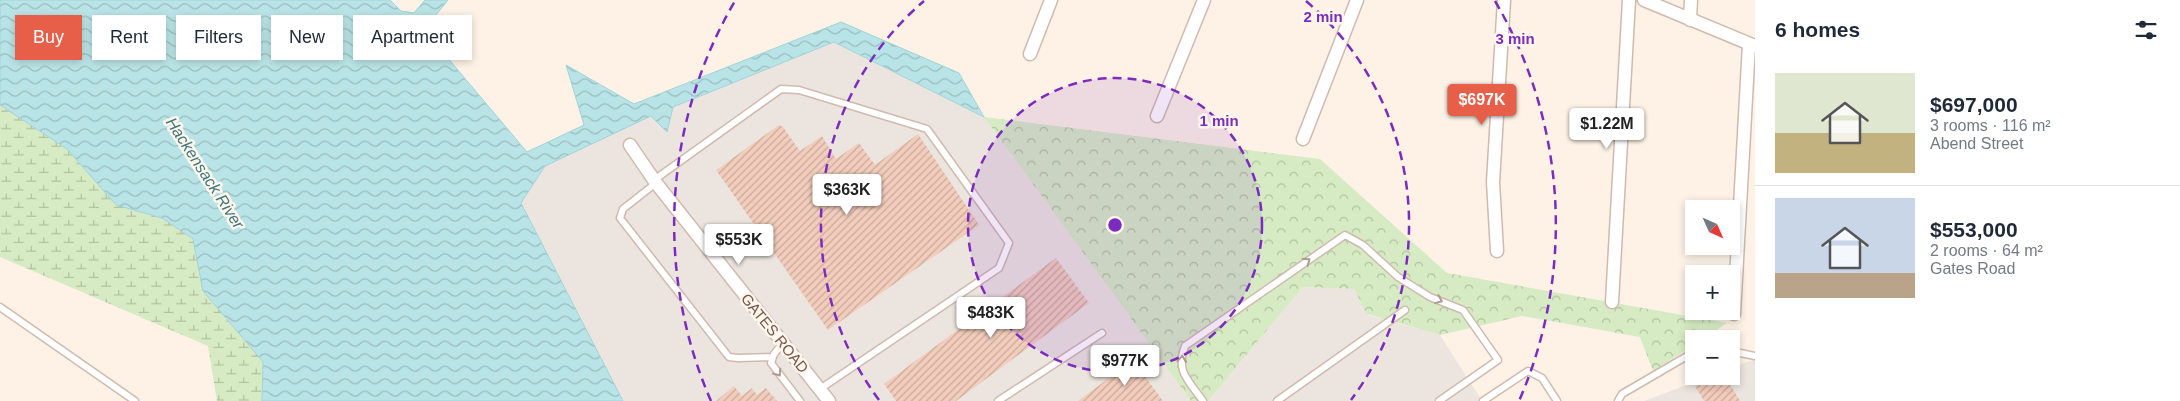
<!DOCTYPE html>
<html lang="en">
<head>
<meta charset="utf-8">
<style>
	body { margin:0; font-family:Helvetica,sans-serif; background:#f6f6f7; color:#1f2937; height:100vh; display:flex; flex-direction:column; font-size:19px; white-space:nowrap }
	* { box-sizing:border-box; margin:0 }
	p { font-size:16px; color:#747a83 }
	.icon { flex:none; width:28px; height:28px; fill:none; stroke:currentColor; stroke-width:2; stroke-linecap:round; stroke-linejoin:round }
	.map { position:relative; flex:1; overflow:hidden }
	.details { display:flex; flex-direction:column; background:#fff; width:425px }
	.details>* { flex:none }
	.guide { position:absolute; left:15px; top:15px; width:475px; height:45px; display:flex; gap:10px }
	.needle { width:32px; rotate:135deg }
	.controls { position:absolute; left:1685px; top:200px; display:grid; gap:10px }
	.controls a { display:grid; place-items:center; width:55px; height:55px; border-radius:0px; background:#fff; box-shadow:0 2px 8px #0003; font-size:25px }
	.price { position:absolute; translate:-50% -42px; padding:0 11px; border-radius:5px; background:#fff; color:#222; font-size:16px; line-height:32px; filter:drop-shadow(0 1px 2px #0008) }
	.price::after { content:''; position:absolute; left:50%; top:30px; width:15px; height:11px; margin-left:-8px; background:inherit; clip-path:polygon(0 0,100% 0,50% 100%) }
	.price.on { background:#e85f49; color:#fff }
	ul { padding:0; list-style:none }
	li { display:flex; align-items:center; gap:15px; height:125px; padding:0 20px }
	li+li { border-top:1px solid #e0e1e3 }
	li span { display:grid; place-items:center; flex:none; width:140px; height:100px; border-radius:0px; color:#555 }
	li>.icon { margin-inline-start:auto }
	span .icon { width:60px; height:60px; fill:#fffc; stroke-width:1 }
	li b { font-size:21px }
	h2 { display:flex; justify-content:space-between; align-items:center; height:60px; padding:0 20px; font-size:21px }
	.chip { padding:0 18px; border-radius:0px; background:#fff; box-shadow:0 2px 8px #0003; font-size:18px; line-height:45px }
	.chip.on { background:#e85f49; color:#fff }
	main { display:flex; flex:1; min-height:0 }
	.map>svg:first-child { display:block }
	.industrial { fill:#ece5df }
	.forest { fill:url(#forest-crowns) }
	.wetland { fill:url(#wetland-marsh) }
	.water { fill:url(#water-waves); stroke:#9fd4d9 }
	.building { fill:url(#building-hatch) }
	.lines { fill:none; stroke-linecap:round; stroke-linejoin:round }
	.service-casing { stroke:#d0baae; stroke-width:9 }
	.minor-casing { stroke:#d0baae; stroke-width:15 }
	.service { stroke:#fff; stroke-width:6 }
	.minor { stroke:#fff; stroke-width:12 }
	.oneway { stroke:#ad9a92 }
	.ring { fill:none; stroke:#7b2cbf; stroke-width:2.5; stroke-dasharray:9 6 }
	.labels { text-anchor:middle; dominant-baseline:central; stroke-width:5; stroke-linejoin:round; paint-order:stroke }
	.street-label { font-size:15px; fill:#76564a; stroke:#fff6ec }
	.water-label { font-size:16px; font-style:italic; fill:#3d767c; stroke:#fff6ec }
	.centre { fill:#7b2cbf; stroke:#fff6ec; stroke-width:2.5 }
	.ring-label { font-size:15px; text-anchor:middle; font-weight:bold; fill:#7b2cbf; stroke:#fff6ec; stroke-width:5; stroke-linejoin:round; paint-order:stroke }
</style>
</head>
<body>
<main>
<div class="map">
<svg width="1755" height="401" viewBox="0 0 1755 401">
	<defs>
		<pattern id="forest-crowns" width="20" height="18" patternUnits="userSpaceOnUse" patternTransform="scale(1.25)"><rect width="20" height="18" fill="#d6ebc3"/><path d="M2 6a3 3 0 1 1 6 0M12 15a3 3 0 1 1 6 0" fill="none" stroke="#b2c1a0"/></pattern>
		<pattern id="wetland-marsh" width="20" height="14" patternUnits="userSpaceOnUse" patternTransform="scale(1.25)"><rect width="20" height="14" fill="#d6ebc3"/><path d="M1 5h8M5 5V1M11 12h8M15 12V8" fill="none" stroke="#b2c1a0"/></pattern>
		<pattern id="water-waves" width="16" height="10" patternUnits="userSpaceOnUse" patternTransform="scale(1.25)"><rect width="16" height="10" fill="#b9e4e7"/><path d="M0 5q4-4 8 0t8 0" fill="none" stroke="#9bbcbd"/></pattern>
		<pattern id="building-hatch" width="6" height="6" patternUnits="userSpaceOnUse" patternTransform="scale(1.25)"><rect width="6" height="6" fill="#f2cdbc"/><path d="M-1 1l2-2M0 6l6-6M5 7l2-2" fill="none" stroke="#c9a99b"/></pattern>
	</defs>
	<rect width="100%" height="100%" fill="#fdf2e5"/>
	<path class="industrial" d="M834 42 984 117 1191 401H623L521 203 545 166 651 116Z
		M1303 287 1354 289 1368 315 1440 335 1482 401H1208Z
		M1755 359V401H1644L1710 376H1731V368Z"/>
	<path class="forest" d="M984 117 1320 159 1447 273 1727 323 1703 339H1694V345L1653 371 1640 337 1522 316 1440 335 1367 314 1354 289 1303 287 1208 401H1191Z"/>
	<path class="wetland" d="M0 105 67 149 116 205 162 218 194 240 203 291 263 362 262 401H217L208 346 0 257Z"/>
	<path class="water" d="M0 0H390L401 11 414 13 425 0H448L424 30 527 152 584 125 566 65 634 104 841 22 959 73 984 117 834 42 673 107 667 132 651 116 545 166 521 203 623 401H262L263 362 203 291 193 239 162 218 116 205 67 149 0 105Z"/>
	<path class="building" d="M779 125 783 127 800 151 822 136 836 159 859 143 875 165 918 134 979 225 828 330 716 170Z
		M1056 258 1089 303 956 401H896L884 384Z
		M1133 360 1163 401H1078Z
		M1712 376H1725L1740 401H1704L1695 386Z
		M734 386 742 396 752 388 757 395 766 388 777 401H716Z"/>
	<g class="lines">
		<defs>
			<path id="service" d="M654 180 781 89 799 90 927 129 1009 243 999 268 820 389
				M656 183 623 209 620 218 729 357 738 358 773 357
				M0 307 135 401
				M783 343 774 354 771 363 800 401
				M1731 351 1755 356
				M998 401 1102 333
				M1203 401C1189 381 1175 371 1185 346L1345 235 1363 245 1398 277 1430 297 1463 310 1498 360 1439 401
				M1277 401 1405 310
				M1483 401 1528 371 1542 378 1557 401
				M1618 401 1622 394 1694 352"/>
			<path id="minor" d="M1644 0 1755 46
				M1690 20 1691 0
				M1030 54 1051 0
				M1157 116 1204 0
				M1303 139 1357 0
				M630 145 656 183 829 401
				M1497 251 1493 182 1504 0
				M1612 302 1629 0
				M1734 314 1749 44"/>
		</defs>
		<use href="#service" class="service-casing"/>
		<use href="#minor" class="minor-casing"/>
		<use href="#service" class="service"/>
		<use href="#minor" class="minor"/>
	</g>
	<defs><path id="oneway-chevron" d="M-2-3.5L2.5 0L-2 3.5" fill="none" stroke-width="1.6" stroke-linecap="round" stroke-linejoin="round" transform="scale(1.25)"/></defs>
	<g class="oneway">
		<use href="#oneway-chevron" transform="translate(1307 261) rotate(-35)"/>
		<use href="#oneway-chevron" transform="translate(1439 300) rotate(22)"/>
		<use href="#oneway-chevron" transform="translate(1182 359) rotate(-85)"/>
		<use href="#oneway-chevron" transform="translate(778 373) rotate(55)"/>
	</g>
	<circle cx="1115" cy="225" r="147" fill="#7b2cbf" fill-opacity=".12"/>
	<g class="ring">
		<circle cx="1115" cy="225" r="147"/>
		<path d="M879 400A294 294 0 0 1 924 1M1306 1A294 294 0 0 1 1351 400"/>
		<path d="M711 401A441 441 0 0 1 735 1M1495 1A441 441 0 0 1 1519 401"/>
	</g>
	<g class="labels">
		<g class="street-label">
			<text transform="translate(775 333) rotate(51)">GATES ROAD</text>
		</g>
		<g class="water-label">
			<text transform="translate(205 173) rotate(57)">Hackensack River</text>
		</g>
	</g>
	<circle cx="1115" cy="225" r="8" class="centre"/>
	<g class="ring-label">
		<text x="1323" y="22">2 min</text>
		<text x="1515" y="44">3 min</text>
		<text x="1219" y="126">1 min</text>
	</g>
</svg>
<div class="controls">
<a><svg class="needle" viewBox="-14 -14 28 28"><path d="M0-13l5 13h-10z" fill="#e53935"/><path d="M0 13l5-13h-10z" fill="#747a83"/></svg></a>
<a>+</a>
<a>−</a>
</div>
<b class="price on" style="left:1482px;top:126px">$697K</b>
<b class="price" style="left:1607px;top:150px">$1.22M</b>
<b class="price" style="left:847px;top:216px">$363K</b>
<b class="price" style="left:739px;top:266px">$553K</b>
<b class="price" style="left:991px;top:339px">$483K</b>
<b class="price" style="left:1125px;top:387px">$977K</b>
<div class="guide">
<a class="chip on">Buy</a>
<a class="chip">Rent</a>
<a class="chip">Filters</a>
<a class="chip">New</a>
<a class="chip">Apartment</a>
</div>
</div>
<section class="details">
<h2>6 homes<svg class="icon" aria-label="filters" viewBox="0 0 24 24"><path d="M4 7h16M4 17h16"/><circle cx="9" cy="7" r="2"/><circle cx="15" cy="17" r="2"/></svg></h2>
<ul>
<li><span style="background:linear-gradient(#dfe7d0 60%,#c2b280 0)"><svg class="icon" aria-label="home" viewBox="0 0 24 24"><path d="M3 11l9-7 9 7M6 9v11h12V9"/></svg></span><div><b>$697,000</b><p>3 rooms · 116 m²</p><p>Abend Street</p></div></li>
<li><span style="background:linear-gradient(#c9d6e8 75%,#b9a48a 0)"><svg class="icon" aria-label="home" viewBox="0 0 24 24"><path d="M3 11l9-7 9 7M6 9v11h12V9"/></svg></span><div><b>$553,000</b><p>2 rooms · 64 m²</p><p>Gates Road</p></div></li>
</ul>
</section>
</main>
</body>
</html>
